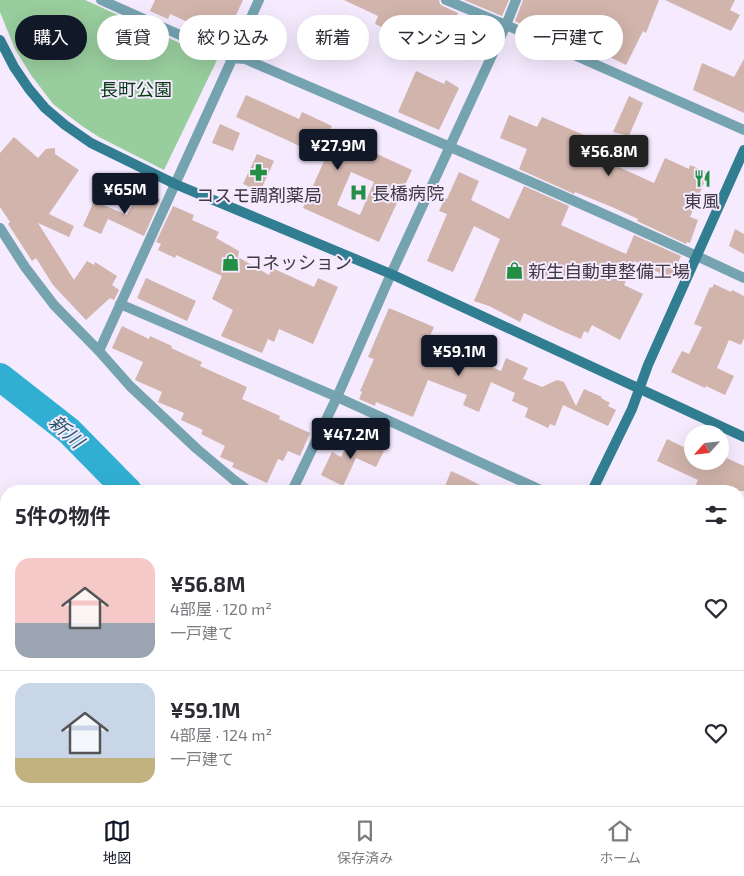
<!DOCTYPE html>
<html lang="ja">
<head>
<meta charset="utf-8">
<style>
	body { margin:0; font-family:"Exo 2","Noto Sans JP",sans-serif; background:#f7f7f7; color:#2b2b33; height:100vh; display:flex; flex-direction:column; font-size:19px; white-space:nowrap }
	* { box-sizing:border-box; margin:0 }
	p { font-size:16px; color:#7c7c81 }
	.icon { flex:none; width:28px; height:28px; fill:none; stroke:currentColor; stroke-width:2; stroke-linecap:round; stroke-linejoin:round }
	.map { position:relative; flex:1; overflow:hidden }
	.drawer { position:absolute; left:0px; top:485px; width:745px; height:321px; display:flex; flex-direction:column; background:#fff; border-radius:20px 20px 0 0; box-shadow:0 5px 20px #0002 }
	.drawer>* { flex:none }
	.hud { position:absolute; left:15px; top:15px; width:715px; height:45px; display:flex; gap:10px }
	.needle { width:32px; rotate:243deg }
	.fabs { position:absolute; left:684px; top:425px; display:grid; gap:10px }
	.fabs a { display:grid; place-items:center; width:45px; height:45px; border-radius:50%; background:#fff; box-shadow:0 5px 20px #0002; font-size:25px }
	.price { position:absolute; translate:-50% -42px; padding:0 11px; border-radius:5px; background:#111827; color:#fff; font-size:16px; line-height:32px; filter:drop-shadow(0 1px 2px #0008) }
	.price::after { content:''; position:absolute; left:50%; top:30px; width:15px; height:11px; margin-left:-8px; background:inherit; clip-path:polygon(0 0,100% 0,50% 100%) }
	.price.current { background:#222; color:#fff }
	ul { padding:0; list-style:none }
	li { display:flex; align-items:center; gap:15px; height:125px; padding:0 15px }
	li+li { border-top:1px solid #e1e1e2 }
	li span { display:grid; place-items:center; flex:none; width:140px; height:100px; border-radius:15px; color:#555 }
	li>.icon { margin-inline-start:auto }
	span .icon { width:60px; height:60px; fill:#fffc; stroke-width:1 }
	li b { font-size:21px }
	h2 { display:flex; justify-content:space-between; align-items:center; height:60px; padding:0 15px; font-size:21px }
	.chip { padding:0 18px; border-radius:22px; background:#fff; box-shadow:0 5px 20px #0002; font-size:18px; line-height:45px }
	.chip.current { background:#111827; color:#fff }
	.menu { display:flex; justify-content:space-around; align-items:center; height:70px; border-top:1px solid #e1e1e2; background:#fff; font-size:14px; color:#7c7c81 }
	.menu a { display:grid; justify-items:center; gap:2px }
	.menu .current { color:#111827 }
	.map>svg:first-child { display:block }
	.green { fill:#98cd9d }
	.lines { fill:none; stroke-linecap:round; stroke-linejoin:round }
	.river { stroke:#31afd3; stroke-width:28 }
	.building { fill:#d1b4ac; fill-rule:evenodd }
	.street { stroke:#75a3b0; stroke-width:10 }
	.secondary { stroke:#317d91; stroke-width:10 }
	.rail { stroke:#a39aa9; stroke-width:4; stroke-dasharray:6 6; stroke-linecap:butt }
	.labels { text-anchor:middle; dominant-baseline:central; stroke-width:4; stroke-linejoin:round; paint-order:stroke }
	.park-label { font-size:18px; fill:#043b12; stroke:#f5eafe }
	.poi-label { font-size:18px; fill:#403a44; stroke:#f5eafe; text-anchor:start }
	.water-label { font-size:19px; font-style:italic; fill:#285969; stroke:#f5eafe }
</style>
</head>
<body>
<div class="map">
<svg width="744" height="806" viewBox="0 0 744 806">
	<rect width="100%" height="100%" fill="#f5eafe"/>
	<path class="green" d="M0 0H85L217 60 164 170 99 137 82 126 53 104 31 75 15 49 0 12Z"/>
	<g class="lines">
		<path class="river" d="M0 377 69 431 128 491
			M594 800 597 806"/>
	</g>
	<path class="building" d="M155 0H243L224 41 211 35 212 33 170 14 168 19 150 11Z
		M344 0H439L440 4 443 6 458 13 440 54 375 24 378 16Z
		M464 0H509L502 16Z
		M523 0H659L646 33 643 31 626 65 606 55 607 52 553 28 549 37 515 21Z
		M665 0H735L730 10 740 15 731 31Z
		M744 59V113L693 90 702 63 734 77Z
		M416 71 444 84 446 80 459 88 439 130 398 112Z
		M246 95 299 119 302 112 332 126 329 132 412 170 379 242 303 208 325 159 289 141 236 117ZM351 172 374 182 360 215 337 205Z
		M629 96 643 103 629 136 613 132Z
		M509 115 537 127 542 117 607 145 601 159 654 183 665 158 689 169 690 165 708 173 690 217 698 220 690 243 687 242 686 244 637 221 638 219 612 207 575 192 574 194 519 169 527 149 500 138Z
		M220 124 240 133 233 151 212 143Z
		M14 137 38 158 46 149 55 148V154L79 170 49 214 74 226 69 237 38 223 74 280 87 261 94 265 95 262 117 276 112 285 119 290 114 300 110 298 86 320 53 285 36 258 32 261 8 224 10 222 0 207V153Z
		M257 154 274 161 260 192 243 184Z
		M459 172 479 181 471 200 509 219 524 186 569 206 561 225 592 239 626 254 634 235 681 256 671 279 659 274 660 273 634 261 624 285 643 294 620 340 592 325 588 333 584 331 581 339 562 331 524 313 520 322 489 306 474 301 500 239 474 226 453 272 427 261 447 214 439 211 445 198 447 199Z
		M140 189 160 199 159 200H160L144 236 108 219 101 234 83 226 94 201 127 215Z
		M173 206 194 215 192 220 219 232 216 238 239 251 238 257 269 275 272 268 314 287 318 278 338 287 313 344 279 329 274 342 268 339 262 353 221 336 233 310 212 299 222 276 176 255 175 258 158 250 161 244 156 242Z
		M735 229 744 234V254L729 246Z
		M146 278 196 301 187 321 137 298Z
		M714 284 731 292 732 290 744 296V338L741 345 729 340 717 368 734 376 725 395 706 386 705 388 671 372 682 351 689 354 702 327 694 324 710 287 712 288Z
		M389 308 434 327 426 345 479 367 480 362 501 371 506 358 528 368 523 379 542 387 557 380 564 382 576 406 584 389 602 397 601 398 610 403 608 406 616 410 608 426 563 405 555 426 550 424 548 428 525 417 528 408 512 401 515 393 491 382 479 412 463 405 467 395 428 380 413 417 376 402 375 406 359 399 362 392 360 391 374 359 368 357Z
		M122 326 149 339 150 336 172 346 171 348 202 362 200 366 247 387 242 399 280 416 279 419 310 433 300 456 288 451 283 461 278 459 267 483 232 467 234 463 220 457 225 446 201 434 203 430 181 420 184 413 158 402 162 392 135 380 143 362 112 348Z
		M351 436 384 451 376 467 356 458 343 486 321 475 332 452 341 457Z
		M667 439 692 451V461H720L722 456 744 466V491H693L698 480 657 461Z
		M451 471 462 476 492 491H443Z"/>
	<g class="lines">
		<path class="street" d="M101 0 232 58 245 59C412 131 580 201 744 278
			M446 0 506 25 744 130
			M0 228 25 267 54 305 99 351 130 386 197 449 234 480 249 491
			M120 304 337 397 543 491
			M99 351 259 0
			M292 491 337 397 391 274 506 25 516 0
			M0 564 6 568
			M739 582 744 584
			M739 792 744 794
			M69 800 73 803
			M153 800 158 806
			M267 800 270 806
			M396 800 406 806
			M353 806 357 800"/>
		<path class="secondary" d="M0 40 14 67 29 89 45 108 65 125 91 143 175 184 391 274 744 437
			M592 491 632 409 648 365 744 150
			M450 806 453 800"/>
		<path class="rail" d="M0 778 6 783
			M0 791 6 796
			M12 800 20 806
			M30 800 38 806"/>
	</g>
	<defs>
		<symbol id="pharmacy-bare" viewBox="-9 -9 18 18"><path d="M-2-6h4v4h4v4h-4v4h-4v-4h-4v-4h4Z" fill="#248e45" stroke="#f5eafe" stroke-width="2.5" paint-order="stroke"/></symbol>
		<symbol id="restaurant-bare" viewBox="-9 -9 18 18"><path d="M-5-6h1v4h1v-4h1v4h1v-4h1v5L-1.5 .5V6h-2V.5L-5-1ZM5-6V6H3V1.5H1.5Q1.5-4 5-6Z" fill="#248e45" stroke="#f5eafe" stroke-width="2.5" paint-order="stroke"/></symbol>
		<symbol id="hospital-bare" viewBox="-9 -9 18 18"><path d="M-5-5h3v3.5h4V-5h3V5h-3V1.5h-4V5h-3Z" fill="#248e45" stroke="#f5eafe" stroke-width="2.5" paint-order="stroke"/></symbol>
		<symbol id="shop-bare" viewBox="-9 -9 18 18"><path d="M-5-2.5h2.3a2.7 3.5 0 0 1 5.4 0H5L5.5 6h-11ZM-1.5-2.5h3a1.5 2.3 0 0 0-3 0Z" fill="#248e45" stroke="#f5eafe" stroke-width="2.5" paint-order="stroke"/></symbol>
	</defs>
	<g fill-rule="evenodd">
		<use href="#pharmacy-bare" x="246" y="160" width="25" height="25"/>
		<use href="#restaurant-bare" x="690" y="166" width="25" height="25"/>
		<use href="#hospital-bare" x="346" y="180" width="25" height="25"/>
		<use href="#shop-bare" x="218" y="250" width="25" height="25"/>
		<use href="#shop-bare" x="502" y="258" width="25" height="25"/>
	</g>
	<g class="labels">
		<g class="park-label">
			<text x="136" y="89">長町公園</text>
		</g>
		<g class="poi-label">
			<text x="372" y="193">長橋病院</text>
			<text x="259" y="195" text-anchor="middle">コスモ調剤薬局</text>
			<text x="702" y="201" text-anchor="middle">東風</text>
			<text x="244" y="262">コネッション</text>
			<text x="528" y="271">新生自動車整備工場</text>
		</g>
		<g class="water-label">
			<text transform="translate(67 431) rotate(42)">新川</text>
		</g>
	</g>
</svg>
<div class="fabs">
<a><svg class="needle" viewBox="-14 -14 28 28"><path d="M0-13l5 13h-10z" fill="#e53935"/><path d="M0 13l5-13h-10z" fill="#7c7c81"/></svg></a>
</div>
<b class="price" style="left:338px;top:171px">¥27.9M</b>
<b class="price current" style="left:609px;top:177px">¥56.8M</b>
<b class="price" style="left:125px;top:215px">¥65M</b>
<b class="price" style="left:459px;top:377px">¥59.1M</b>
<b class="price" style="left:351px;top:460px">¥47.2M</b>
<div class="hud">
<a class="chip current">購入</a>
<a class="chip">賃貸</a>
<a class="chip">絞り込み</a>
<a class="chip">新着</a>
<a class="chip">マンション</a>
<a class="chip">一戸建て</a>
</div>
<section class="drawer">
<h2>5件の物件<svg class="icon" aria-label="filters" viewBox="0 0 24 24"><path d="M4 7h16M4 17h16"/><circle cx="9" cy="7" r="2"/><circle cx="15" cy="17" r="2"/></svg></h2>
<ul>
<li><span style="background:linear-gradient(#f6c9c9 65%,#9aa5b1 0)"><svg class="icon" aria-label="home" viewBox="0 0 24 24"><path d="M3 11l9-7 9 7M6 9v11h12V9"/></svg></span><div><b>¥56.8M</b><p>4部屋 · 120 m²</p><p>一戸建て</p></div><svg class="icon" aria-label="heart" viewBox="0 0 24 24"><path d="M12 20l-8-8c-3-5 5-10 8-4 3-6 11-1 8 4z"/></svg></li>
<li><span style="background:linear-gradient(#c9d6e8 75%,#c2b280 0)"><svg class="icon" aria-label="home" viewBox="0 0 24 24"><path d="M3 11l9-7 9 7M6 9v11h12V9"/></svg></span><div><b>¥59.1M</b><p>4部屋 · 124 m²</p><p>一戸建て</p></div><svg class="icon" aria-label="heart" viewBox="0 0 24 24"><path d="M12 20l-8-8c-3-5 5-10 8-4 3-6 11-1 8 4z"/></svg></li>
</ul>
</section>
</div>
<nav class="menu">
<a class="current"><svg class="icon" aria-label="map" viewBox="0 0 24 24"><path d="M3 6l6-2 6 2 6-2v14l-6 2-6-2-6 2zM9 4v14M15 6v14"/></svg>地図</a>
<a><svg class="icon" aria-label="saved" viewBox="0 0 24 24"><path d="M7 4h10v16l-5-4-5 4z"/></svg>保存済み</a>
<a><svg class="icon" aria-label="home" viewBox="0 0 24 24"><path d="M3 11l9-7 9 7M6 9v11h12V9"/></svg>ホーム</a>
</nav>
</body>
</html>
